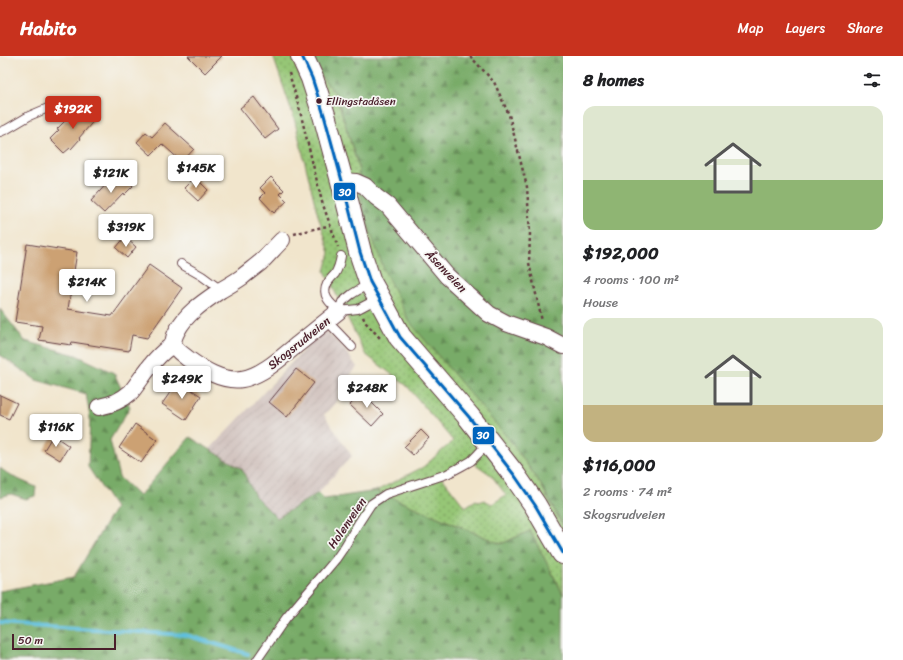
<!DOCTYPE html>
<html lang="en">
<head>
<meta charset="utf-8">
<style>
	body { margin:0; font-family:Sriracha,sans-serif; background:#f2f2f2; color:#202124; height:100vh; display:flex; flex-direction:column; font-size:15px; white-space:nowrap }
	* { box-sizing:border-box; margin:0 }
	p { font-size:13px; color:#757577 }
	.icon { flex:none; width:22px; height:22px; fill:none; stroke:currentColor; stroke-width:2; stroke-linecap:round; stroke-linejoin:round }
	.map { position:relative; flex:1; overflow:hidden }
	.drawer { display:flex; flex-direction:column; background:#fff; width:340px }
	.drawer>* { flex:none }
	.scale { position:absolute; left:12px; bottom:10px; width:104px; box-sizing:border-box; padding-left:4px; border:2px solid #4a1f2b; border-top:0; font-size:11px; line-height:14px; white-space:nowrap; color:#4a1f2b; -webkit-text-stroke:3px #f6f6f2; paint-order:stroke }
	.price { position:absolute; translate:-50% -34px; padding:0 9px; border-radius:4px; background:#fff; color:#222; font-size:13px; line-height:26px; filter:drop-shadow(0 1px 2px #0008) }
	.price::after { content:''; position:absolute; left:50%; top:24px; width:12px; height:9px; margin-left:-6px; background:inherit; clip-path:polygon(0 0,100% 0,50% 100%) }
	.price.active { background:#c8321e; color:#fff }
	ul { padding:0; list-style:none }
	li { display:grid; align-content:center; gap:8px; height:212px; padding:0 20px }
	li span { display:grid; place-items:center; height:124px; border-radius:12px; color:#555 }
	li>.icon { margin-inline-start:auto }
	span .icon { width:72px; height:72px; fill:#fffc; stroke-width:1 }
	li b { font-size:17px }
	h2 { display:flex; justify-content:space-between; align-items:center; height:48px; padding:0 20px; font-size:17px }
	header { display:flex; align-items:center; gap:24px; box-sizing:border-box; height:56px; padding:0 20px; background:#c8321e; color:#fff }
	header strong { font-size:19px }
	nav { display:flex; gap:22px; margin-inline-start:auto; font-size:14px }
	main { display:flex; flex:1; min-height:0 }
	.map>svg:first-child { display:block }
	.industrial { fill:url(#industrial-furrows) }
	.green { fill:url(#green-dots); stroke:#707250; fill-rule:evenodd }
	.forest { fill:url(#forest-firs); stroke:#616549 }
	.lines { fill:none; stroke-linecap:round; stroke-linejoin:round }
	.stream { stroke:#5fbfdd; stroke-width:4 }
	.building { fill:#cca173 }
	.service-casing { stroke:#633d43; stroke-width:10 }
	.minor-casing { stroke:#633d43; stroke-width:18 }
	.primary-casing { stroke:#633d43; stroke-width:24 }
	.path { stroke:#633d43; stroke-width:2.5; stroke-dasharray:3 3; stroke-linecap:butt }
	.service { stroke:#fff; stroke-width:8 }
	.minor { stroke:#fff; stroke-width:16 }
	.primary { stroke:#fff; stroke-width:22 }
	.bus-1-casing { stroke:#f6f6f2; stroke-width:6 }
	.bus-1 { stroke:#0065bd; stroke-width:3 }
	.bus-dot { fill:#4a1f2b; stroke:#f6f6f2; stroke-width:1.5 }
	.labels { text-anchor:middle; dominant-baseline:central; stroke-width:3.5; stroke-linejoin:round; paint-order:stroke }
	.bus-label { font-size:11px; fill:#4a1f2b; stroke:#f6f6f2; text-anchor:start }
	.street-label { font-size:12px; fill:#4a1f2b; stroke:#f6f6f2 }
	.line-badge { stroke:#f6f6f2; stroke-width:1.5 }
	.badge-label { font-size:11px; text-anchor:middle; font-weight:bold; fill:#fff }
</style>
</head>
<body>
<header>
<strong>Habito</strong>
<nav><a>Map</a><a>Layers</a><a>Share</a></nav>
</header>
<main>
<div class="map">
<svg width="563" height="604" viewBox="0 0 563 604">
	<defs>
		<pattern id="industrial-furrows" width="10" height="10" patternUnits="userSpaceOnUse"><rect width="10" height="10" fill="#cfc0bb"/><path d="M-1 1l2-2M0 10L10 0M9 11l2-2" fill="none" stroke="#b3a5a1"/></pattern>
		<pattern id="green-dots" width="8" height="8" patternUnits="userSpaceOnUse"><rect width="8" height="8" fill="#96c676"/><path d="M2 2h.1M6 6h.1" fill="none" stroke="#7ca061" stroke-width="1.8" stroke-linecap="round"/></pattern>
		<pattern id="forest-firs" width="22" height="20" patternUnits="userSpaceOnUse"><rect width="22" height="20" fill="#78ab67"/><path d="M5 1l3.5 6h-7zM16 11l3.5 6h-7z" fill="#648b55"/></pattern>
	</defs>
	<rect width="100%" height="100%" fill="#f6f6f2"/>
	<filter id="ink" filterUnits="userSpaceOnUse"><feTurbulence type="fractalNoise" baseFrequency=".025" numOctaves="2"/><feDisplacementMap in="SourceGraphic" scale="8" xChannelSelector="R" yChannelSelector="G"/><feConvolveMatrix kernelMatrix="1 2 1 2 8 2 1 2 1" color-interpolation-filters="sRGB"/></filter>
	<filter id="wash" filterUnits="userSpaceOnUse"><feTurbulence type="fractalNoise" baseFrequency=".012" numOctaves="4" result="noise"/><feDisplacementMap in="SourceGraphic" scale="16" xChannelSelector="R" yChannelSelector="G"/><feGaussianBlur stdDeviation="0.9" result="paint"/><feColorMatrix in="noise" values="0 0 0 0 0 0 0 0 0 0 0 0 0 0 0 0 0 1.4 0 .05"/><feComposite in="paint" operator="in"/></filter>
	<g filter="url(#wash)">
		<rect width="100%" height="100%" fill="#f1e5cc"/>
		<path class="industrial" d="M323 273 341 289 357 311 339 334 338 344 324 359 352 400 318 437 277 462 255 440 242 413 210 393 270 330Z"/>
		<path class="green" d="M273 0H310L318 17 336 38 358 110 363 155 512 387 540 427 563 470V538L530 475 501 488 376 435 423 411 453 385 407 330 365 298 325 215 330 197 317 156 294 62ZM471 405 491 419 506 439 492 448 484 444 480 446 476 444 465 451 441 420Z"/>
		<path class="forest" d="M310 0H563V470L540 427 512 387 409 265 384 214 363 155 358 110 336 38 318 17Z
			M0 253 25 285 76 299 114 317 130 351 110 384 119 421 139 440 190 381 242 413 255 440 277 462 318 437 324 443 376 435 501 488 530 475 563 538V604H0V535L74 521 115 452 88 411 90 362 86 338 36 324 0 299Z
			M0 412 11 420 36 431 35 440 26 443 11 438 0 441Z"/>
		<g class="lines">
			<path class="stream" d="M0 567 186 579 248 598"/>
		</g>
		<g id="blocks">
			<path class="building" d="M188 0H222L205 17Z
				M254 41 278 73 265 83 240 52Z
				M85 52 96 62 79 82 80 83 71 93 70 92 64 97 50 83 59 74 57 73 67 63 68 64 76 55 79 58Z
				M165 67 194 93 182 106 162 88 151 99 137 86 146 76 152 81Z
				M124 121 133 130 124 139 123 137 104 157 91 145 110 124 116 129Z
				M195 121 208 134 198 145 184 132Z
				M271 121 284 134 280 138 287 145 274 157 260 142 265 137 260 132Z
				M125 181 136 191 127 202 116 192Z
				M27 188 77 196 68 253 112 260 149 209 182 232 147 282 132 279 129 295 72 286 71 289 39 284 42 270 15 266Z
				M296 313 314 327 287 361 269 346Z
				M178 325 201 340 186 364 162 348Z
				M362 337 383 358 372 370 350 349Z
				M0 339 17 347 9 363 0 359Z
				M135 368 157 384 141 407 119 392Z
				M421 374 429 382 413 399 404 391Z
				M53 379 69 390 60 404 44 394Z"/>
		</g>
	</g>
	<g filter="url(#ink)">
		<use href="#blocks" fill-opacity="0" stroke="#633d43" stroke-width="1"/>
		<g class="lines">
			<defs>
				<path id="service" d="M0 76 7 73 29 60 55 49
					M181 208 202 220 221 234
					M339 255C331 248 321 240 327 228 329 224 332 221 335 218 338 213 340 206 341 200
					M339 255 342 246 352 238 370 227
					M339 255 358 253 379 242
					M326 264 352 291
					M257 604 286 562 336 503 345 490 358 468 371 448 386 438 447 418 462 410 471 405 478 398 489 386"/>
				<path id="minor" d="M342 125 356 126 365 130 376 141 388 150 447 220 489 258 506 267 546 281 563 290
					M282 184C275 191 268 199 261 206 255 211 248 216 242 221 235 226 228 230 221 234 205 245 186 257 177 275 169 290 176 293 187 302 202 313 222 326 242 323 262 320 283 300 298 288 312 277 325 266 339 255
					M99 351C112 348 121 345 131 336 143 321 156 298 173 289"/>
				<path id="primary" d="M302 0 312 22 324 59 342 125 360 196 370 226 379 242 400 281 469 361 515 420 535 449 563 497"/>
			</defs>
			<use href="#service" class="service-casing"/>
			<use href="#minor" class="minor-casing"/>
			<use href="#primary" class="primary-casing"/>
			<path class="path" d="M470 0 494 26 509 59 527 131 530 177 529 207 542 265
				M289 17 299 51 322 146 338 191
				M294 178 322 171 330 170
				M363 261 366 267 380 282"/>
			<use href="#service" class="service"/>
			<use href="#minor" class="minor"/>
			<use href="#primary" class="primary"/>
			<defs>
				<path id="bus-1" d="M302 0 312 22 324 59 342 125 360 196 370 226 379 242 400 281 469 361 515 420 535 449 563 497"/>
			</defs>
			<use href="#bus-1" class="bus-1-casing"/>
			<use href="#bus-1" class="bus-1"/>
		</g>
	</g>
	<circle class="bus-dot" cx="319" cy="45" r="3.5"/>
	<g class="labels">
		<g class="bus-label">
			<text x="326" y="45">Ellingstadåsen</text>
		</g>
		<g class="street-label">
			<text transform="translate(446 215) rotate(46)">Åsenveien</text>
			<text transform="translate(299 287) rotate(-39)">Skogsrudveien</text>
			<text transform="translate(347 467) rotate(-56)">Holenveien</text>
		</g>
	</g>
	<g class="line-badge">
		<rect x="333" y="126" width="23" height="19" rx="4" fill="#0065bd"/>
		<rect x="472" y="370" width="23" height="19" rx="4" fill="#0065bd"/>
	</g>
	<g class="badge-label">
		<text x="345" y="140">30</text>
		<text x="483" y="383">30</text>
	</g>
</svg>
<div class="scale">50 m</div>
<b class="price active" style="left:73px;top:74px">$192K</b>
<b class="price" style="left:196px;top:133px">$145K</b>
<b class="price" style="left:111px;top:138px">$121K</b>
<b class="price" style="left:126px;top:192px">$319K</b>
<b class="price" style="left:87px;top:247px">$214K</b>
<b class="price" style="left:182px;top:344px">$249K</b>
<b class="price" style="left:367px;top:353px">$248K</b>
<b class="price" style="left:56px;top:392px">$116K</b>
</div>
<section class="drawer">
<h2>8 homes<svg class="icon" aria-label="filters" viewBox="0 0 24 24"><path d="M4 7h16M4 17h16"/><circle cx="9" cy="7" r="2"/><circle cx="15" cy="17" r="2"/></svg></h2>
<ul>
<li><span style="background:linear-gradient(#dfe7d0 60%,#8fb573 0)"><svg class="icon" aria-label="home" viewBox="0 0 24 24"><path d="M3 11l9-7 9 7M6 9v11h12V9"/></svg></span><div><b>$192,000</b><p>4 rooms · 100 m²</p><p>House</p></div></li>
<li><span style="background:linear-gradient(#dfe7d0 70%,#c2b280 0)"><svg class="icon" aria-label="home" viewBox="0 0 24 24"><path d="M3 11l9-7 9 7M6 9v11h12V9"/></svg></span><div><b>$116,000</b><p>2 rooms · 74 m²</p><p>Skogsrudveien</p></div></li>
</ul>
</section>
</main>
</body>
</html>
